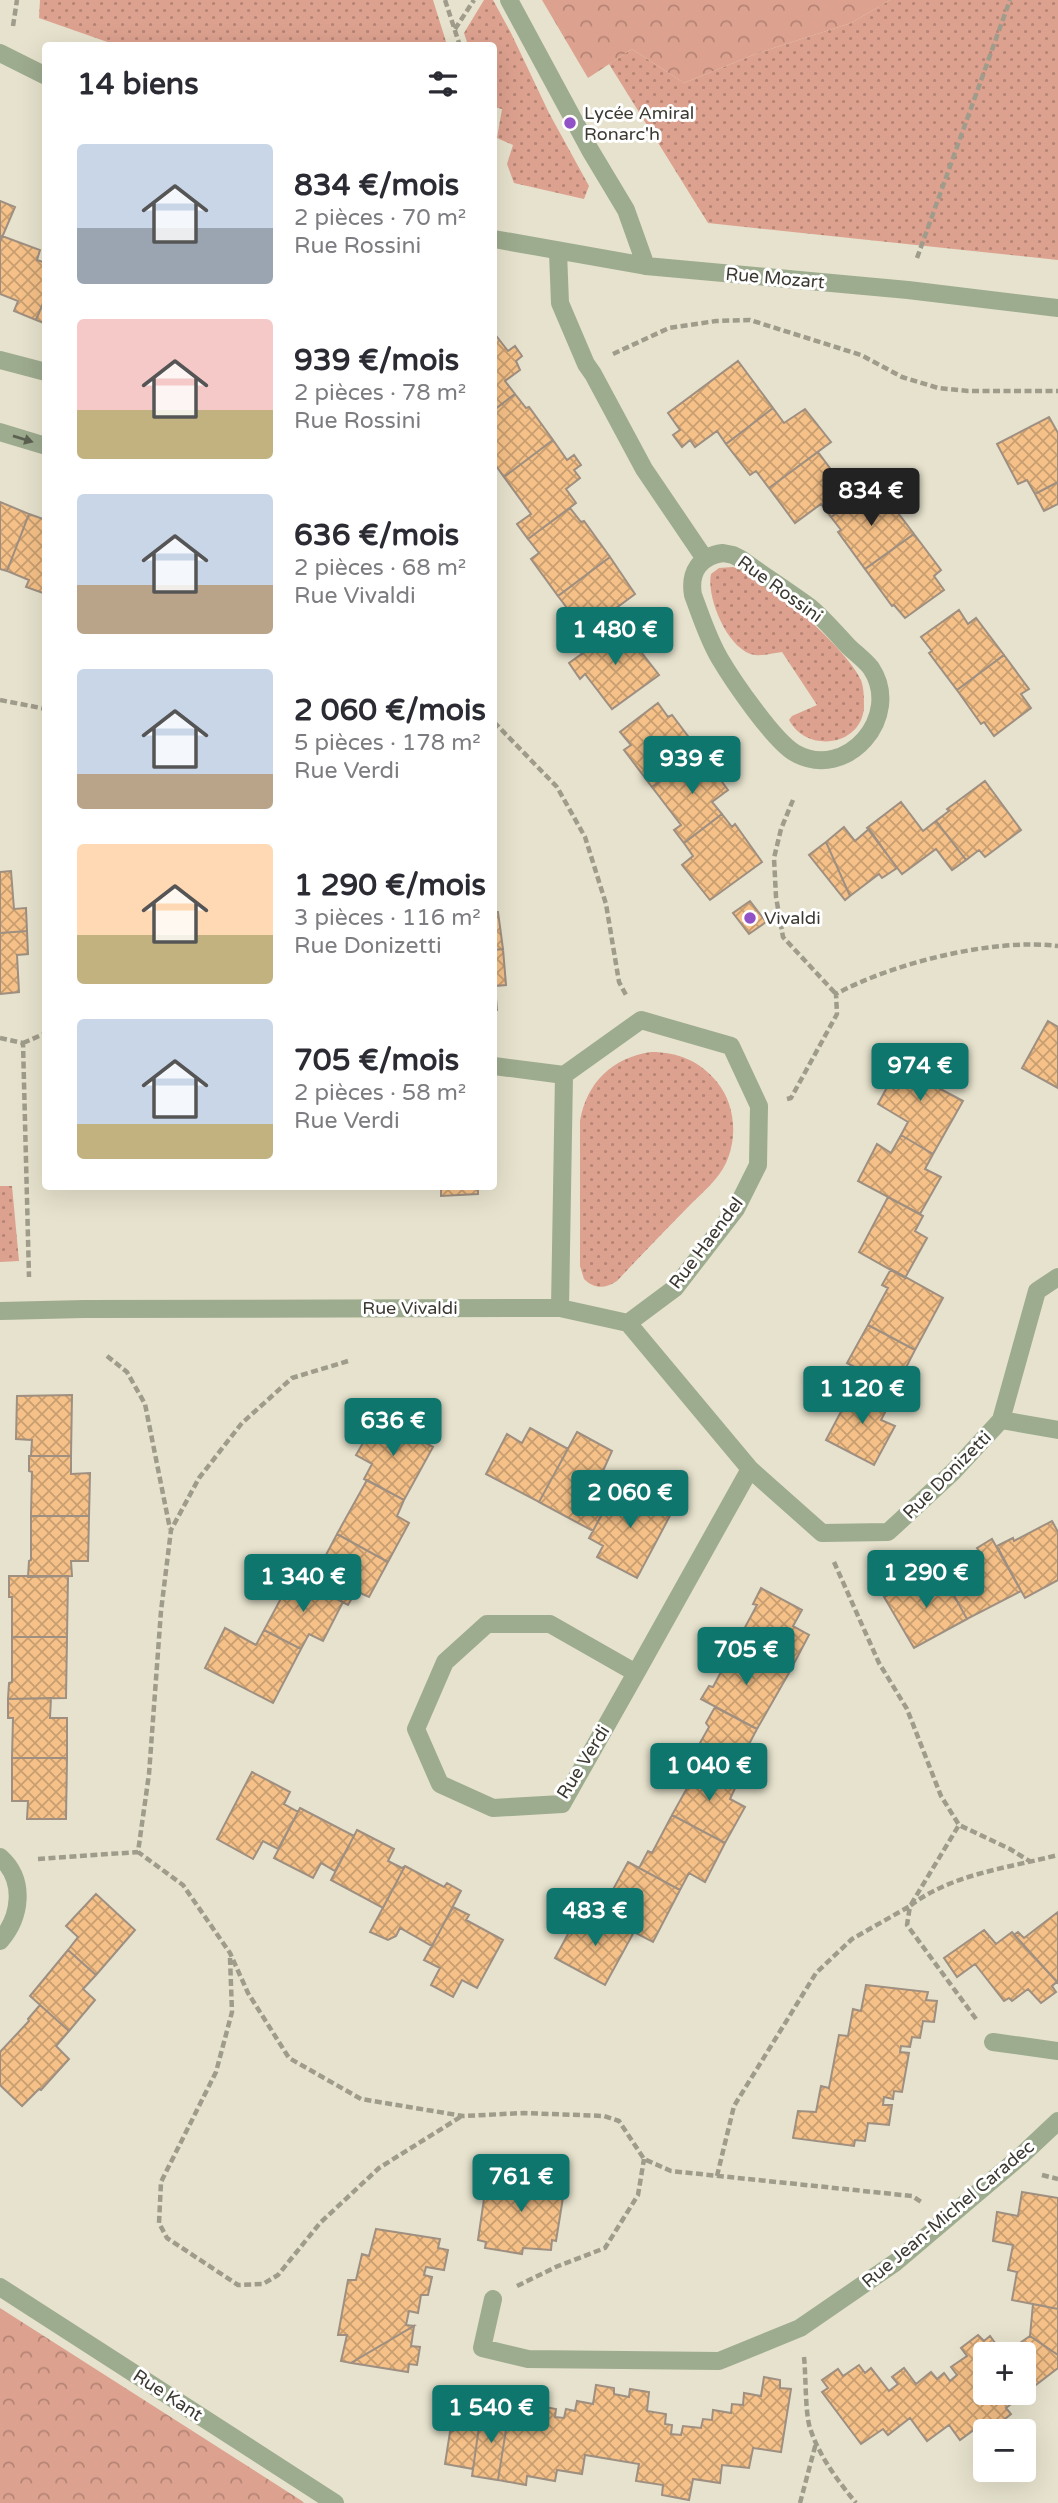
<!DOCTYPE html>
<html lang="fr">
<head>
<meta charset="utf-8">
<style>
	body { margin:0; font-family:"Varela Round",sans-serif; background:#f7f7f7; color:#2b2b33; height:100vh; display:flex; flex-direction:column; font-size:26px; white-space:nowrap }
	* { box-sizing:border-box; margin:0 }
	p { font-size:23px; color:#7c7c81 }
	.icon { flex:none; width:38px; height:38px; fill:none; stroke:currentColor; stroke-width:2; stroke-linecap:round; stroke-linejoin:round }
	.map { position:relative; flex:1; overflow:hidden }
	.side { position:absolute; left:42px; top:42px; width:455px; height:1148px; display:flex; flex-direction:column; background:#fff; border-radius:7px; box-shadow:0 7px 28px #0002 }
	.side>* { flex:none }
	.tools { position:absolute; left:973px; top:2342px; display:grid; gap:14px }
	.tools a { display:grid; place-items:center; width:63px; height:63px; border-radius:7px; background:#fff; box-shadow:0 7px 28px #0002; font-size:35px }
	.price { position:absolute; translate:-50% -60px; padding:0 16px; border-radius:7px; background:#0f766e; color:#fff; font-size:23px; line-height:46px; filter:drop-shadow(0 2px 4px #0008) }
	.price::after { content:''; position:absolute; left:50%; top:42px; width:21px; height:16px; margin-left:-10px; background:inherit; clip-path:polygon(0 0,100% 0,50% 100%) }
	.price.current { background:#222; color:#fff }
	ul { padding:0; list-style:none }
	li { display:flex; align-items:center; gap:21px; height:175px; padding:0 35px }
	li span { display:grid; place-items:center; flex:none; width:196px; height:140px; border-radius:7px; color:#555 }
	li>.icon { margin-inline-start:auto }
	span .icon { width:84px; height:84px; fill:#fffc; stroke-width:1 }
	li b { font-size:30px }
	h2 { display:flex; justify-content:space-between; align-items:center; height:84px; padding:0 35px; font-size:30px }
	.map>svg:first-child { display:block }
	.grass { fill:url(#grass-dots) }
	.forest { fill:url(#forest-crowns) }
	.building { fill:url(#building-cross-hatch); stroke:#9e8f80; stroke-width:2 }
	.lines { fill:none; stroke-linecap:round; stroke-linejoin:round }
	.path { stroke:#9f9c8c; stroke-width:4.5; stroke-dasharray:7 3.5; stroke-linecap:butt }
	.minor { stroke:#9dab8e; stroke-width:18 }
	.oneway { fill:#5d6152 }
	.poi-dot { fill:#9152c8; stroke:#fff; stroke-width:2.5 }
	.labels { text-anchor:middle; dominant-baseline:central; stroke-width:6; stroke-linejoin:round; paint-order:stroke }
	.poi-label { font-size:18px; fill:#3b3931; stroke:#fff; text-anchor:start }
	.street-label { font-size:18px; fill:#3b3931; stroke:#fff }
</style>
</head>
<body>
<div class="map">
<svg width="1058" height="2503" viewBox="0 0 1058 2503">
	<defs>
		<pattern id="grass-dots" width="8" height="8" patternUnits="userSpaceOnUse" patternTransform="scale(1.75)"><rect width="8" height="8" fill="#dda18f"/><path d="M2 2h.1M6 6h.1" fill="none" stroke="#b48475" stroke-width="1.8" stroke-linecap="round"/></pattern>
		<pattern id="forest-crowns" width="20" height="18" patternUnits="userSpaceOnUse" patternTransform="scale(1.75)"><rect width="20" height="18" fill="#dda18f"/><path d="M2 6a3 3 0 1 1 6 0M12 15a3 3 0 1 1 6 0" fill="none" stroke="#b48475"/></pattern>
		<pattern id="building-cross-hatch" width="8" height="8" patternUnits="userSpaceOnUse" patternTransform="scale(1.75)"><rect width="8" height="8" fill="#f6c188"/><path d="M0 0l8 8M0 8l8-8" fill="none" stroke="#c89e70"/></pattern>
	</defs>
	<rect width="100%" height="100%" fill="#e6e2cd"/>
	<path class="grass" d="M40 0H433L447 45H116L39 18Z
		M484 0H493L511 33 549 113 589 186 584 199 514 183 507 164 513 145 497 138 502 109 494 107V46L468 45 464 33Z
		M890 0H1058V260L708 223 609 64 632 49 684 83 758 53 851 23Z
		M733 567C740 570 747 572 753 575 780 591 849 652 861 680 864 688 864 699 864 707 862 746 807 754 789 720L792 716 817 705 782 652C774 653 763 656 755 655 728 651 706 597 711 574L719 568Z
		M651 1052C678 1052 700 1061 717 1082 735 1104 738 1137 726 1163 718 1180 701 1194 688 1207 664 1232 640 1256 617 1281 605 1289 594 1289 584 1279L580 1266V1121C587 1082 612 1058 651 1052Z
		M0 1186H12L19 1261 0 1262Z"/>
	<path class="forest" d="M542 0H890L851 23 758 53 684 83 632 49 588 78Z
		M0 2308 302 2501 304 2503H0Z"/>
	<path class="building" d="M0 201 15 207 0 242Z
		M2 236 40 250 37 260 46 263V296L36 320 14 311 18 301 0 294V242Z
		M46 296V324L36 320Z
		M494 333 508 351 515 346 522 356 516 361 520 370 505 381 515 394 494 410Z
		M738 361 773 408 726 444 717 431 695 447 690 440 682 447 673 435 680 430 668 413Z
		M515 394 526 408 529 407 553 440 504 477 494 463V410Z
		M773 408 784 423 805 409 831 442 769 488 756 471 750 475 726 444Z
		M1049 417 1058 433V482L1035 494 1027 480 1018 484 997 444Z
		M553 440 567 460 574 455 581 465 574 470 580 478 566 489 576 503 528 539 517 524 531 514 504 477Z
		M818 452 844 487 861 475 870 489 831 517 821 504 795 523 769 488Z
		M1058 482V504L1044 511 1035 494Z
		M870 489 880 501 886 497 914 534 865 569 838 532 841 530 831 517Z
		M0 502 29 514 7 571 0 569Z
		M570 508 581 522 584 521 610 557 558 596 531 559 539 553 528 539Z
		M29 514 46 520V594L26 587 29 580 7 571Z
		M914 534 941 570 934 576 944 590 905 618 894 605 892 606 865 569Z
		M610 557 635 594 611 612 621 626 582 654 573 641 585 632 558 596Z
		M959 610 968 624 976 618 1004 655 957 690 929 653 932 651 921 637Z
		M621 626 659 675 612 709 585 674 580 679 569 663Z
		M1004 655 1029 689 1021 694 1031 708 994 736 984 722 981 724 957 690Z
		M658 703 668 717 672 715 700 752 652 787 624 750 631 745 620 732Z
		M700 752 728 790 712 802 722 814 684 843 674 830 681 825 652 787Z
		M985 781 1021 830 985 857 979 850 966 860 936 821 949 811 947 809Z
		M901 802 923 831 936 821 966 860 952 870 936 849 902 874 867 828Z
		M722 814 732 827 735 824 762 862 710 900 682 865 693 856 684 843Z
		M844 827 855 841 869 829 897 868 882 878 879 874 850 896 826 842Z
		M826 842 850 896 845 900 809 855Z
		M11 871 14 909 26 908 27 931 0 933V872Z
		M750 901 766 922 749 934 733 913Z
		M494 912H498L503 949 494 950Z
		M27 931 28 954 17 955 19 992 0 994V933Z
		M503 949 506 985 495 986 497 1010 494 1011V950Z
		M1048 1021 1058 1027V1088L1022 1068Z
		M907 1051 939 1070 931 1084 963 1101 933 1154 901 1135 908 1122 878 1104Z
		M901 1135 933 1154 925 1169 941 1177 920 1214 858 1181 877 1144 891 1153Z
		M441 1186H478V1194L441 1196Z
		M888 1197 923 1216 915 1231 927 1238 905 1278 859 1252Z
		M891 1269 943 1298 915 1350 868 1325 888 1288 882 1285Z
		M868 1325 915 1350 888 1403 855 1385 862 1371 847 1363Z
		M855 1385 890 1403 881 1420 895 1426 874 1465 826 1440Z
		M72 1395 71 1456H31L32 1440 16 1439 17 1396Z
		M378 1417 433 1447 404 1500 364 1479 372 1464 356 1455Z
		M530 1428 568 1449 539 1502 486 1474 507 1434 522 1443Z
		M577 1432 612 1451 597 1484 613 1493 593 1531 539 1502Z
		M29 1456H71V1474L90 1473 89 1516H31L32 1472 29 1471Z
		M367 1480 404 1500 397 1516 409 1523 388 1562 337 1534Z
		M626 1484 673 1510 637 1578 597 1557 603 1546 589 1538 611 1498 617 1501Z
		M31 1516H89L88 1561H71L72 1576 28 1577 29 1561 31 1560Z
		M1052 1521 1058 1532V1580L1025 1598 997 1546 1013 1538 1014 1541Z
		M337 1534 388 1562 369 1597 356 1591 348 1605 310 1585Z
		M992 1539 1021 1591 967 1619 941 1572 979 1551 977 1548Z
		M941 1572 967 1619 914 1648 884 1597 899 1589 902 1593Z
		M9 1576H68L67 1637H12V1597H9Z
		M293 1576 343 1602 323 1641 309 1634 301 1649 264 1630Z
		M761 1588 802 1610 793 1626 809 1635 789 1673 736 1644 757 1605 753 1604Z
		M225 1628 256 1645 264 1630 301 1649 273 1703 205 1668Z
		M12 1637H67L66 1698 8 1699 9 1683 12 1682Z
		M736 1644 789 1673 757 1729 701 1699 709 1686 713 1687Z
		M51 1698 50 1718H67V1758H12L13 1718H8V1699Z
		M715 1707 757 1729 748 1746 763 1754 745 1788 691 1759 709 1727 706 1723Z
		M12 1758H67L66 1819H27L28 1801H12Z
		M695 1762 737 1784 730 1799 745 1807 725 1843 672 1815 691 1781 686 1779Z
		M252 1772 290 1792 284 1804 298 1812 278 1849 263 1841 253 1859 217 1839Z
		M300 1808 354 1836 335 1871 321 1863 313 1878 274 1858Z
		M672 1815 725 1843 705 1882 689 1873 680 1890 639 1868 648 1851 652 1853Z
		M357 1830 394 1849 388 1861 402 1868 405 1866 383 1908 331 1880Z
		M628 1862 680 1890 653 1942 597 1913 606 1895H610Z
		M405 1866 444 1887 447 1883 461 1891 432 1946 400 1928 396 1936 388 1940 370 1932Z
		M96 1894 135 1930 96 1975 68 1950 78 1937 66 1926Z
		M453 1907 469 1915 466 1920 503 1940 477 1988 462 1980 453 1997 431 1985 440 1968 424 1960Z
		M1058 1912V1983L1014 1935 1018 1932 1024 1938Z
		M597 1913 634 1932 605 1985 555 1958 575 1921 588 1928Z
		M984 1930 996 1944 1012 1932 1057 1982 1052 1986 1056 1992 1041 2003 1028 1989 1012 2001 1009 1998 1004 2001 975 1964 957 1977 944 1958Z
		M68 1950 96 1975 83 1989 95 2000 69 2031 30 1996Z
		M866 1985 928 1992 926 2000 937 2001 934 2022 923 2021 920 2038 912 2037 910 2047 901 2046 900 2052 909 2053 902 2092 894 2091 893 2099 884 2097 883 2105H892L889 2125 868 2123 865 2141 855 2140 854 2146 793 2138 798 2111 816 2112 821 2086 829 2088 839 2035 848 2036 853 2009 861 2011Z
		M40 2005 69 2031 56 2046 69 2059 41 2090 39 2089 22 2106 0 2085V2052L29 2021 28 2019Z
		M542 2175 566 2179 556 2241 552 2240 551 2250 523 2248 522 2254 485 2248 486 2242 478 2240 487 2178 541 2184Z
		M1022 2192 1058 2198V2309L1012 2300 1017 2272 1008 2270 1013 2245 993 2241 997 2212 1018 2216Z
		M376 2229 440 2239 438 2248 448 2250 444 2270 426 2267 424 2275 432 2277 428 2295H421L418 2313 409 2311 406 2325 414 2326 351 2363 341 2361 347 2335H338L348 2280H356L362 2254 369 2256Z
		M1033 2304 1058 2309V2355L1030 2336Z
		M414 2326 411 2346 420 2347 417 2365 409 2364 408 2372 351 2363Z
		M978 2335 984 2341 990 2336 1003 2354H985V2392H1024V2385L1028 2391 1006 2408 1011 2414 990 2431H987L982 2424 960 2440 949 2425 927 2441 910 2418 888 2435 883 2429 861 2444 822 2392 828 2388 822 2380 838 2369 843 2376 859 2365 865 2373 871 2368 889 2391 898 2384 892 2377 904 2368 916 2384 931 2372 937 2379 944 2373 950 2381 957 2375 951 2367 967 2356 961 2348Z
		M1030 2336 1058 2355V2368L1028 2391 1024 2385V2354H1004Z
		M764 2377 780 2380V2388L791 2389 781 2452 753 2448 749 2468 722 2465 720 2483 693 2479 689 2500 662 2495 663 2485 636 2481 639 2464 585 2455 582 2474 557 2470 555 2481 527 2476 526 2485 498 2480 509 2411 527 2414 525 2425 536 2426 539 2406 556 2409 555 2417 564 2418 566 2409 575 2411 577 2401 593 2404 596 2385 614 2388V2394L629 2397 630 2389 649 2392 647 2411 666 2414 665 2424 672 2425 671 2434 681 2435 683 2426 701 2428 703 2419 712 2420 713 2410 731 2413 732 2404 743 2405 744 2393 761 2396Z
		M465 2396 484 2399 480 2420 450 2432 455 2403 464 2404Z
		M493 2408 509 2411 498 2480 472 2476 480 2420 491 2415Z
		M480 2420 473 2469 445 2464 450 2432Z"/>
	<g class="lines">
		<path class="path" d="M445 0 460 46
			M13 26 17 0
			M455 29 474 0
			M494 149V156
			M917 258 1010 0
			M613 354 669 328 716 321 750 320 861 355 902 377 938 388 968 391H1058
			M0 700 46 709
			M494 722 557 787 585 837 606 904 619 982 626 995
			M793 800 781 829 774 858 776 897 783 937 836 994
			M0 1038 23 1043 29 1277
			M23 1043 46 1033
			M787 1099 791 1098 837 1014 836 994C893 963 993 938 1058 946
			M107 1356 127 1372 145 1404 170 1529
			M348 1361 292 1378 242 1423 199 1478 171 1530 161 1611 149 1774 138 1852 183 1885 230 1953 248 1993 289 2058 361 2099 463 2116 524 2113 604 2116 619 2121 644 2159 671 2171 912 2196 923 2203
			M834 1562 879 1663 907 1709 941 1796 959 1825 1010 1849 1031 1862
			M38 1859 138 1852
			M230 1958 232 2012 216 2072 161 2182 159 2223 167 2238 238 2285 263 2284 278 2275 320 2223 379 2168 462 2116
			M976 2019 907 1925 910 1906C951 1874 1008 1868 1058 1855
			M1042 2175 1058 2179
			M717 2176 734 2106 816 1973 852 1939 910 1906 959 1825
			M517 2286 558 2266 605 2248 638 2195 644 2159
			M804 2357C806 2375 805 2413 810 2428 819 2456 838 2481 856 2503
			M800 2503 816 2443"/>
		<path class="minor" d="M509 0 590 150 626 210 646 266
			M0 53 46 76
			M494 239 646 266 908 290 1058 308
			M558 252 560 303 586 364 593 374 644 469 705 559
			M0 360 46 372
			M0 432 46 446
			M723 553 733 555 741 559C764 576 788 591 811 608 824 619 836 633 848 646 855 653 865 660 871 668 903 716 847 782 795 753 774 741 733 681 720 659 708 639 701 616 693 595 689 572 700 556 723 553Z
			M494 1066 564 1075 641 1020 731 1046 759 1106 758 1165 736 1209 675 1288 628 1323
			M560 1308 564 1075
			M0 1311 84 1309 560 1308 628 1323 750 1469 822 1533 888 1532 953 1472 1001 1420 1037 1291 1058 1277
			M1001 1420 1058 1430
			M636 1673 562 1804 493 1808 440 1784 416 1729 445 1662 487 1624H550L636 1673 750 1469
			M0 1857C26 1880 21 1917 0 1941
			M993 2042 1058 2051
			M0 2287 335 2503
			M493 2299 482 2348 528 2359 719 2361 800 2328 896 2262 1022 2155 1058 2121"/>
	</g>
	<defs><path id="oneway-solid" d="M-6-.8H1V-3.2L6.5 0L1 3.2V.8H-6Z" transform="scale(1.75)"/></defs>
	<use class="oneway" href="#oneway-solid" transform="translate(23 439) rotate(17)"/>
	<g class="poi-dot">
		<circle cx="570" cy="123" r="7"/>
		<circle cx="750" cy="918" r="7"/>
	</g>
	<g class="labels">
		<g class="poi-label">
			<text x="584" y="113">Lycée Amiral<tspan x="584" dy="21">Ronarc'h</tspan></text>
			<text x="764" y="918">Vivaldi</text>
		</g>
		<g class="street-label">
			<text transform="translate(775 278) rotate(5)">Rue Mozart</text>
			<text transform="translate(780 589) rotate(36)">Rue Rossini</text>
			<text transform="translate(706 1243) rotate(-53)">Rue Haendel</text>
			<text x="410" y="1308">Rue Vivaldi</text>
			<text transform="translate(947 1475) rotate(-45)">Rue Donizetti</text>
			<text transform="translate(583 1762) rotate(-58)">Rue Verdi</text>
			<text transform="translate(948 2214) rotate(-40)">Rue Jean-Michel Caradec</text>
			<text transform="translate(168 2395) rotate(33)">Rue Kant</text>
		</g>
	</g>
</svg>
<div class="tools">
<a>+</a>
<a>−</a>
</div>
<b class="price current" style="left:871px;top:528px">834 €</b>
<b class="price" style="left:615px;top:667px">1 480 €</b>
<b class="price" style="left:692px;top:796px">939 €</b>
<b class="price" style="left:920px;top:1103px">974 €</b>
<b class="price" style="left:862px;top:1426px">1 120 €</b>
<b class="price" style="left:393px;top:1458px">636 €</b>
<b class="price" style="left:630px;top:1530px">2 060 €</b>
<b class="price" style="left:926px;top:1610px">1 290 €</b>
<b class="price" style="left:303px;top:1614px">1 340 €</b>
<b class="price" style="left:746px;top:1687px">705 €</b>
<b class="price" style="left:709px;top:1803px">1 040 €</b>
<b class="price" style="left:595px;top:1948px">483 €</b>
<b class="price" style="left:521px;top:2214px">761 €</b>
<b class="price" style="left:491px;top:2445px">1 540 €</b>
<section class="side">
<h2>14 biens<svg class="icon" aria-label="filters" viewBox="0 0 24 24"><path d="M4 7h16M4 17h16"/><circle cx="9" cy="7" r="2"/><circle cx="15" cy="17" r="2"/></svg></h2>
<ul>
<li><span style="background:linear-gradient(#c9d6e8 60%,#9aa5b1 0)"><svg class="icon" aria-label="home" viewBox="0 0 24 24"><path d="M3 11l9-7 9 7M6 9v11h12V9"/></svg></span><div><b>834 €/mois</b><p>2 pièces · 70 m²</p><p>Rue Rossini</p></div></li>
<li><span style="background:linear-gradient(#f6c9c9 65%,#c2b280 0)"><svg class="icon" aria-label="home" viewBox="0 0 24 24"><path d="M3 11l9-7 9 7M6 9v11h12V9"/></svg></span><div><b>939 €/mois</b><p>2 pièces · 78 m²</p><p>Rue Rossini</p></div></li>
<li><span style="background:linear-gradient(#c9d6e8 65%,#b9a48a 0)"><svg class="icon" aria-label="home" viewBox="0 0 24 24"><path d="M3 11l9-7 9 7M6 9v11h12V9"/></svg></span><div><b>636 €/mois</b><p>2 pièces · 68 m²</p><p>Rue Vivaldi</p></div></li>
<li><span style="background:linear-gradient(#c9d6e8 75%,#b9a48a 0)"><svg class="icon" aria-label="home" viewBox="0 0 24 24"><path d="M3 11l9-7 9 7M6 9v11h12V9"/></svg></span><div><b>2 060 €/mois</b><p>5 pièces · 178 m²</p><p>Rue Verdi</p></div></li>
<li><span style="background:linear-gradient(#ffd9b3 65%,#c2b280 0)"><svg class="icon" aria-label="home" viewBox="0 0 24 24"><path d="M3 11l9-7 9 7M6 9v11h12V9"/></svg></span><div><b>1 290 €/mois</b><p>3 pièces · 116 m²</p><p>Rue Donizetti</p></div></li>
<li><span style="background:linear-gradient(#c9d6e8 75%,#c2b280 0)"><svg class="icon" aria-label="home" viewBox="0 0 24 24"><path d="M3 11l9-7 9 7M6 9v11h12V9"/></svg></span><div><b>705 €/mois</b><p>2 pièces · 58 m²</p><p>Rue Verdi</p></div></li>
</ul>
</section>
</div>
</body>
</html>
